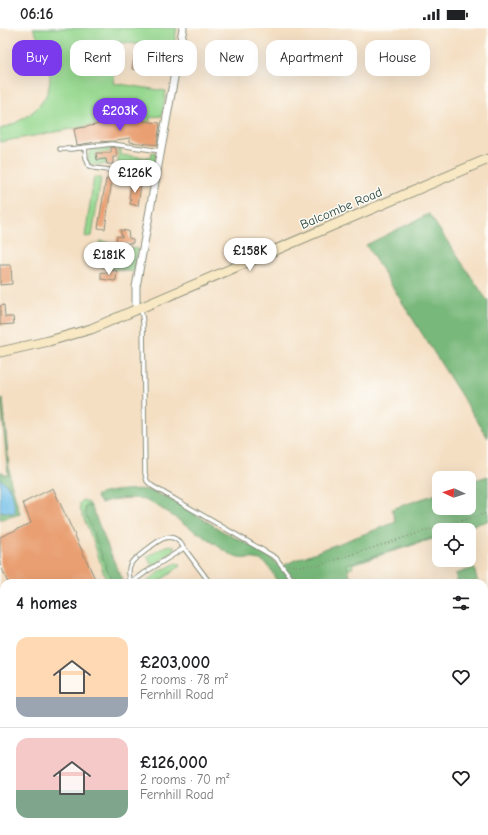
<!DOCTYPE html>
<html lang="en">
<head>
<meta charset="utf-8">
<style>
	body { margin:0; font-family:"Comic Neue",sans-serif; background:#f6f6f6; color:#202124; height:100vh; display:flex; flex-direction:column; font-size:15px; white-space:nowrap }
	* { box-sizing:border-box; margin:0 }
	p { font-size:13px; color:#757577 }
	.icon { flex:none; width:22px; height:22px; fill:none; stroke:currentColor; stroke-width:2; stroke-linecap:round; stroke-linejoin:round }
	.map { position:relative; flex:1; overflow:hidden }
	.side { position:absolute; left:0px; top:551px; width:488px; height:256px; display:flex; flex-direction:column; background:#fff; border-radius:12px 12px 0 0; box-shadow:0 4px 16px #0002 }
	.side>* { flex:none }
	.hud { position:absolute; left:12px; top:12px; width:464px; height:36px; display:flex; gap:8px }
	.needle { width:26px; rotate:274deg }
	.controls { position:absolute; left:432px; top:443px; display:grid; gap:8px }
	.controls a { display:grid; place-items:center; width:44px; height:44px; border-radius:8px; background:#fff; box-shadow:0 4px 16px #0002; font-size:20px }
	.price { position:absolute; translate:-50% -34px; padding:0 9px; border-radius:14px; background:#fff; color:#222; font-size:13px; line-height:26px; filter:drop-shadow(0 1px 2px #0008) }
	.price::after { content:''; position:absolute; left:50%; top:24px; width:12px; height:9px; margin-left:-6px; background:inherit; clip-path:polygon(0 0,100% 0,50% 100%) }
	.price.on { background:#7c3aed; color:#fff }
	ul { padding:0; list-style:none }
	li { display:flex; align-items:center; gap:12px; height:100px; padding:0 16px }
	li+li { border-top:1px solid #e0e0e0 }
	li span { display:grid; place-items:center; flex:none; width:112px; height:80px; border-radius:12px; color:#555 }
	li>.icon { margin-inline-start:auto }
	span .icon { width:48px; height:48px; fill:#fffc; stroke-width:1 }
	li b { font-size:17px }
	h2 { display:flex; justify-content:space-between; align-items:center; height:48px; padding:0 16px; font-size:17px }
	.chip { padding:0 14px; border-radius:12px; background:#fff; box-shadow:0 4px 16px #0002; font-size:14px; line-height:36px }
	.chip.on { background:#7c3aed; color:#fff }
	.status { display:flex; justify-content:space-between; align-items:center; height:28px; padding:0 20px; background:#fff; direction:ltr }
	.status svg { height:11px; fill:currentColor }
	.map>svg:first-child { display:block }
	.green { fill:#96d88f; stroke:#5a8a62 }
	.forest { fill:#78b87a; stroke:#4c7a57 }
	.water { fill:#6dbde8; stroke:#467d8e }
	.building { fill:#e99f71 }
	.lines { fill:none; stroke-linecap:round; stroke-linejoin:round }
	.service-casing { stroke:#8a8e7c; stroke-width:5.5 }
	.minor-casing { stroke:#8a8e7c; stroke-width:9 }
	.secondary-casing { stroke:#8a8e7c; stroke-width:11 }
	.path { stroke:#8a8e7c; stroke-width:1.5; stroke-dasharray:1 3; stroke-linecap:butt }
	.service { stroke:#fff; stroke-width:3.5 }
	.minor { stroke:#fff; stroke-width:7 }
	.secondary { stroke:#f8e8c3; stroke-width:9 }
	.labels { text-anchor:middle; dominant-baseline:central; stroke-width:3; stroke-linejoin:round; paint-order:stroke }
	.street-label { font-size:13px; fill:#1f3d34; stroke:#fdfcf7 }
</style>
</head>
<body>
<div class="status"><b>06:16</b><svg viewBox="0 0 49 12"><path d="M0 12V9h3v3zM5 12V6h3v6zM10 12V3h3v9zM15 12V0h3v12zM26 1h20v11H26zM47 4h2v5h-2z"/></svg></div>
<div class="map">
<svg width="488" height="807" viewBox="0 0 488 807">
	<rect width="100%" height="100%" fill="#fdfcf7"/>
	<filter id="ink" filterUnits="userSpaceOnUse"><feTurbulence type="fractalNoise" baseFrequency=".025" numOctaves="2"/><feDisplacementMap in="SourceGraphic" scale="8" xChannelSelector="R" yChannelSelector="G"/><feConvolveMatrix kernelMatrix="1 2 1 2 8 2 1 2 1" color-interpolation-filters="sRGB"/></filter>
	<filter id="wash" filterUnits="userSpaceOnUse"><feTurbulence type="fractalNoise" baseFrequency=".012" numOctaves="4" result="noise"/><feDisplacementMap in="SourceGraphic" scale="16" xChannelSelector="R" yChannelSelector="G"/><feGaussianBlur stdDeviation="0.9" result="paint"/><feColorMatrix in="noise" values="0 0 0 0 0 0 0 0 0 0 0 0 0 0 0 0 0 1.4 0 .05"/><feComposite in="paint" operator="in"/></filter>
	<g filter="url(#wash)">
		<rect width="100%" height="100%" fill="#f4dfc3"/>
		<path class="green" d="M33 0H177L173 21 120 14 113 55 166 63 162 88 150 89V94L126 91 0 114V101C11 98 21 92 30 86 63 61 48 30 33 0Z
			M109 120V125H96L97 132 106 131 107 136 90 137 88 130 90 122Z
			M118 121H121V127L151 130 152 124 156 125 152 155H150L153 137 118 138Z
			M94 149 101 150 92 208 85 209Z
			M100 213 138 221 134 244 102 239Z
			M84 472 89 475 92 480 90 478H86L85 481V485L112 555H107L94 515 80 481V475L82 473Z
			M439 508V517L436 510 352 536 353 539 348 541 347 536Z
			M171 517 175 519 174 523 153 538 147 529 164 519Z
			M176 535 180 537 179 539 157 555H145L159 544Z"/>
		<path class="forest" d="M429 186 487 272H488V410L366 217Z
			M3 371 10 451 20 486 0 492V483L12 485 15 482 9 458 0 451V444H3V446H8L1 372Z
			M488 448V493L466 499 467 502H439V508L347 536 352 555H278C274 549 270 538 264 534 255 528 242 533 233 528L159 479C154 476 148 473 142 471 130 469 112 471 101 475L96 468C101 463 139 460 147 462 175 470 199 489 224 504 243 514 266 523 281 539L295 532 396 494 392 481 439 465V480H469V454Z
			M88 477 92 480 123 555H112L85 485V479Z
			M474 540 478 555H458L455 546Z
			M484 576 488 590V626L484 627Z"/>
		<path class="water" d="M0 451C13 461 12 467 15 482V485L0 483Z"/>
		<g id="blocks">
			<path class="building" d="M135 26 145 27 143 43 132 41Z
				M127 91 160 95 157 117 130 114V110L116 112V113L96 114 77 117 74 101Z
				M111 119 116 120 117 129H113V136H107L106 131 97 132 96 125H111Z
				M106 151 112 152 105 201 98 200Z
				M131 155 141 157 138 178 130 176 131 171H129Z
				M120 202 128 203 129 210 133 211V215H128V216L116 214 117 208 122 209Z
				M0 237H11L12 256 0 257Z
				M109 242 117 243 116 252 114 253 101 251V244L108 245Z
				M4 277 5 289H13L14 296 0 297V278Z
				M53 460 97 555H8L0 536V509L31 495 23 475Z"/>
		</g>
	</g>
	<g filter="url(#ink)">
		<use href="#blocks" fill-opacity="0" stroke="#8a8e7c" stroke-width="1"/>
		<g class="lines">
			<defs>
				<path id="service" d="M85 119 86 130 89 138 94 140 109 142
					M60 121H71L112 116 161 123
					M141 281 143 294 145 445 147 453 152 458 276 530 295 555
					M139 528C155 516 170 497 184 520
					M149 542 184 520 210 555
					M131 555C128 544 127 537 136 530
					M131 555 146 544
					M0 615 4 621
					M484 631 488 630
					M0 638 4 636
					M0 656 4 654
					M0 669 4 667
					M0 692 4 690
					M66 803 69 807
					M148 803 151 807
					M303 803 307 807
					M90 807 91 803
					M121 807 130 803"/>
				<path id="minor" d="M136 282V259L183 0
					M0 721 4 726
					M57 803 60 807"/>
				<path id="secondary" d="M0 324 49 313 91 301 488 131"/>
			</defs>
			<use href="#service" class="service-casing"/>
			<use href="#minor" class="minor-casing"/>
			<use href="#secondary" class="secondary-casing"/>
			<path class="path" d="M288 537 299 538 320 537 418 505 488 485
				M1 625 3 629 2 630
				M0 710 3 715
				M42 803 43 807
				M400 807 403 803"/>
			<use href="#service" class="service"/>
			<use href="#minor" class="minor"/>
			<use href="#secondary" class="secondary"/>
		</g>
	</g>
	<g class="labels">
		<g class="street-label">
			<text transform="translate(341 180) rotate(-23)">Balcombe Road</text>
		</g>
	</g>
</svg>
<div class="controls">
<a><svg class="needle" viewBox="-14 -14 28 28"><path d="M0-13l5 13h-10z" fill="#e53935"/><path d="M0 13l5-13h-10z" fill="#757577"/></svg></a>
<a><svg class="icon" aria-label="locate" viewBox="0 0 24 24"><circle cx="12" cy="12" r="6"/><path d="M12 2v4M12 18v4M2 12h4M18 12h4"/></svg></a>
</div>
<b class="price on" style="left:120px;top:104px">£203K</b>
<b class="price" style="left:135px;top:166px">£126K</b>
<b class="price" style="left:250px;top:244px">£158K</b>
<b class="price" style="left:109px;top:248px">£181K</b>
<div class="hud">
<a class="chip on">Buy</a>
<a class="chip">Rent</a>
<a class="chip">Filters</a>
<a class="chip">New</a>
<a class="chip">Apartment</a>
<a class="chip">House</a>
</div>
<section class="side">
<h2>4 homes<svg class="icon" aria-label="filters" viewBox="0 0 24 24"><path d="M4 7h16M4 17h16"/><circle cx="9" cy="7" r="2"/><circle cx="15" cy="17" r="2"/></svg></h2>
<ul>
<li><span style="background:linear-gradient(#ffd9b3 75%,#9aa5b1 0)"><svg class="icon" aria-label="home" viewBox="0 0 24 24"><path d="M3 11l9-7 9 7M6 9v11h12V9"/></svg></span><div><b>£203,000</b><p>2 rooms · 78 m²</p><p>Fernhill Road</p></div><svg class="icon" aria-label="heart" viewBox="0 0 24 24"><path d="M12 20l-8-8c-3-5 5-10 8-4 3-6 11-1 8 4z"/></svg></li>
<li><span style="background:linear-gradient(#f6c9c9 65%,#7fa58c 0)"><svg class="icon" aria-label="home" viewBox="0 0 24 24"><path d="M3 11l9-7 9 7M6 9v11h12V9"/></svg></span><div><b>£126,000</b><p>2 rooms · 70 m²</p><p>Fernhill Road</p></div><svg class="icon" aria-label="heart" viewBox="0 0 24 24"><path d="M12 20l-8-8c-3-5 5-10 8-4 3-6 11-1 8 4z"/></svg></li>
</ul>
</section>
</div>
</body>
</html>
